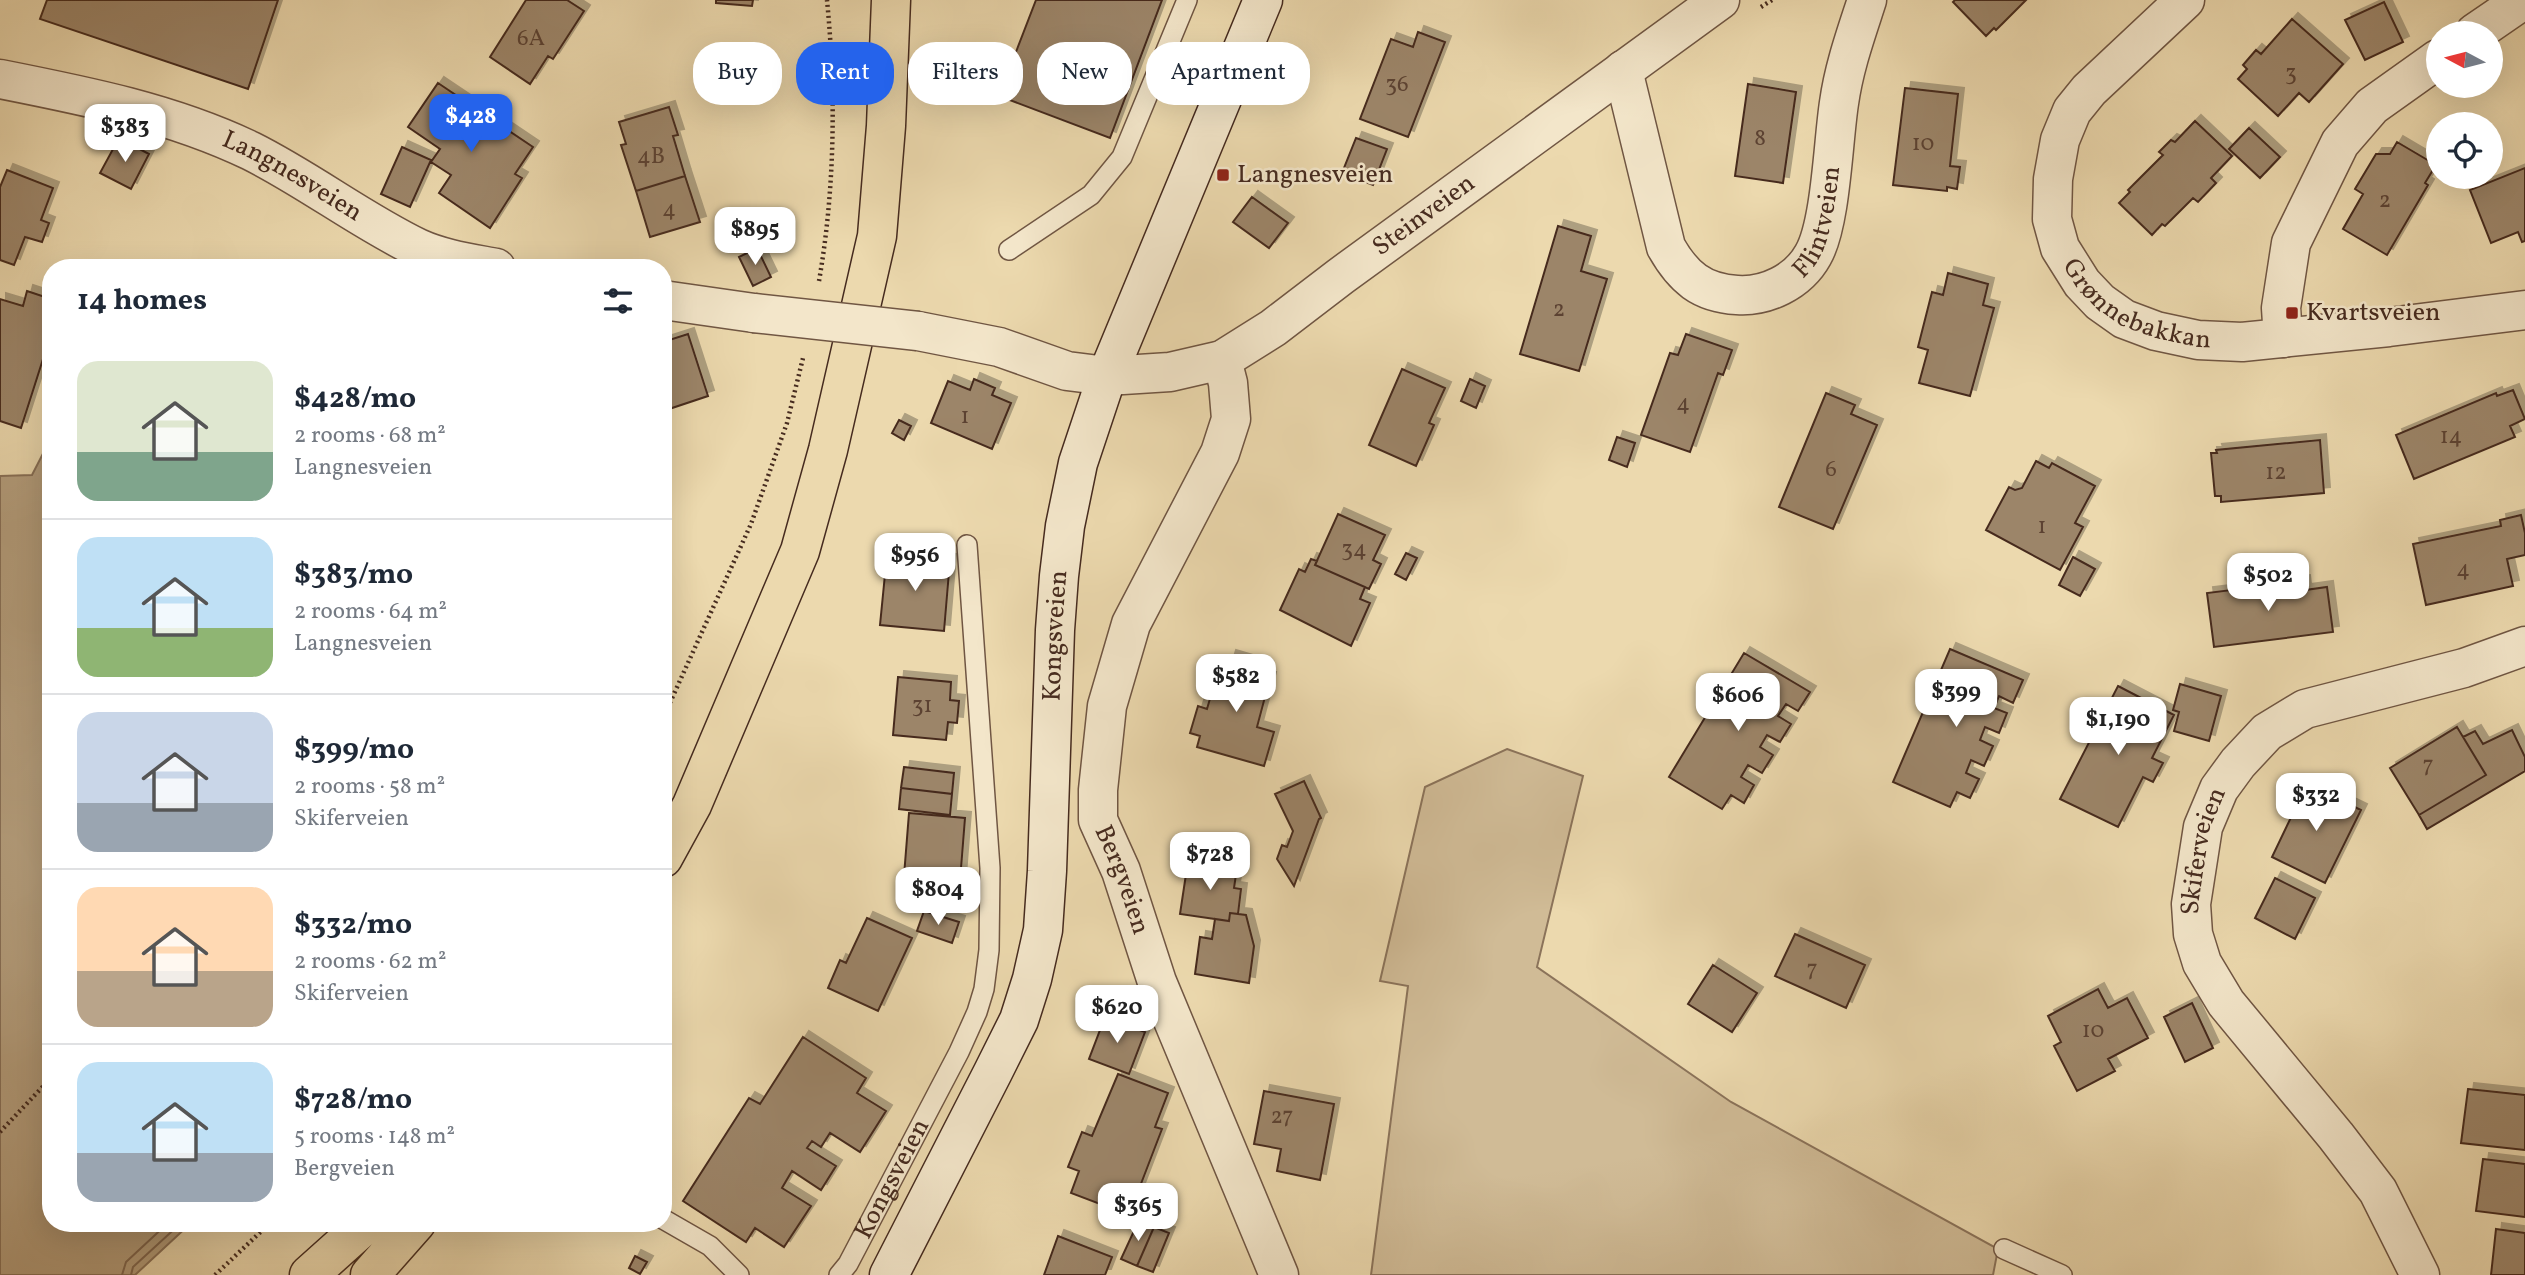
<!DOCTYPE html>
<html lang="en">
<head>
<meta charset="utf-8">
<style>
	body { margin:0; font-family:Vollkorn,serif; background:#f2f2f3; color:#1f2937; height:100vh; display:flex; flex-direction:column; font-size:26px; white-space:nowrap }
	* { box-sizing:border-box; margin:0 }
	p { font-size:23px; color:#747a83 }
	.icon { flex:none; width:38px; height:38px; fill:none; stroke:currentColor; stroke-width:2; stroke-linecap:round; stroke-linejoin:round }
	.map { position:relative; flex:1; overflow:hidden }
	.side { position:absolute; left:42px; top:259px; width:630px; height:973px; display:flex; flex-direction:column; background:#fff; border-radius:28px; box-shadow:0 7px 28px #0002 }
	.side>* { flex:none }
	.banner { position:absolute; left:693px; top:42px; width:665px; height:63px; display:flex; gap:14px }
	.needle { width:46px; rotate:277deg }
	.controls { position:absolute; left:2426px; top:21px; display:grid; gap:14px }
	.controls a { display:grid; place-items:center; width:77px; height:77px; border-radius:50%; background:#fff; box-shadow:0 7px 28px #0002; font-size:35px }
	.price { position:absolute; translate:-50% -60px; padding:0 16px; border-radius:14px; background:#fff; color:#222; font-size:23px; line-height:46px; filter:drop-shadow(0 2px 4px #0008) }
	.price::after { content:''; position:absolute; left:50%; top:42px; width:21px; height:16px; margin-left:-10px; background:inherit; clip-path:polygon(0 0,100% 0,50% 100%) }
	.price.current { background:#2563eb; color:#fff }
	ul { padding:0; list-style:none }
	li { display:flex; align-items:center; gap:21px; height:175px; padding:0 35px }
	li+li { border-top:2px solid #e0e1e3 }
	li span { display:grid; place-items:center; flex:none; width:196px; height:140px; border-radius:21px; color:#555 }
	li>.icon { margin-inline-start:auto }
	span .icon { width:84px; height:84px; fill:#fffc; stroke-width:1 }
	li b { font-size:30px }
	h2 { display:flex; justify-content:space-between; align-items:center; height:84px; padding:0 35px; font-size:30px }
	.chip { padding:0 24px; border-radius:28px; background:#fff; box-shadow:0 7px 28px #0002; font-size:24px; line-height:63px }
	.chip.current { background:#2563eb; color:#fff }
	.map>svg:first-child { display:block }
	.green { fill:#d0bb96; stroke:#8b735a; stroke-width:2 }
	.water { fill:#b49e7d; stroke:#887057; stroke-width:2 }
	.lines { fill:none; stroke-linecap:round; stroke-linejoin:round }
	.shore { stroke:#7d644e; stroke-width:2 }
	.building { fill:#9c8569; stroke:#462b1f; stroke-width:2; filter:url(#shadow) }
	.service-casing { stroke:#705643; stroke-width:22 }
	.minor-casing { stroke:#705643; stroke-width:41 }
	.secondary-casing { stroke:#462b1f; stroke-width:41 }
	.trunk-casing { stroke:#462b1f; stroke-width:41 }
	.path { stroke:#462b1f; stroke-width:4.5; stroke-dasharray:2 3.5; stroke-linecap:butt }
	.service { stroke:#f3e6ca; stroke-width:19 }
	.minor { stroke:#f3e6ca; stroke-width:38 }
	.secondary { stroke:#f3e6ca; stroke-width:38 }
	.trunk { stroke:#ecd9ae; stroke-width:38 }
	.minor-bridge-casing { stroke:#705643; stroke-width:41; stroke-linecap:butt }
	.minor-bridge { stroke:#f3e6ca; stroke-width:38 }
	.poi-dot { fill:#8f2418; stroke:#f3e6ca; stroke-width:2.5 }
	.labels { text-anchor:middle; dominant-baseline:central; stroke-width:5; stroke-linejoin:round; paint-order:stroke }
	.number-label { font-size:23px; fill:#5c4232 }
	.poi-label { font-size:26px; fill:#462b1f; stroke:#f3e6ca; text-anchor:start }
	.street-label { font-size:26px; fill:#462b1f; stroke:#f3e6ca }
</style>
</head>
<body>
<div class="map">
<svg width="2525" height="1275" viewBox="0 0 2525 1275">
	<defs>
		<filter id="shadow"><feDropShadow dx="6" dy="-6" stdDeviation="0" flood-color="#0004"/></filter>
	</defs>
	<rect width="100%" height="100%" fill="#ecd9ae"/>
	<filter id="stains"><feTurbulence type="fractalNoise" baseFrequency=".00286" numOctaves="4"/><feColorMatrix values="0 0 0 0 .2 0 0 0 0 .09 0 0 0 0 .02 0 0 0 .5 -.17"/></filter>
	<radialGradient id="worn" r=".72"><stop offset=".6" stop-color="#630" stop-opacity="0"/><stop offset="1" stop-color="#630" stop-opacity=".3"/></radialGradient>
	<path class="green" d="M1507 749 1583 776 1537 967 1731 1102 1998 1249 1993 1275H1371L1408 986 1380 981 1425 787Z"/>
	<path class="water" d="M51 438V1223H191L135 1275H0V476L32 475Z"/>
	<g class="lines">
		<path class="shore" d="M122 1275 126 1262 168 1223
			M131 1275 133 1267 181 1223"/>
	</g>
	<path class="building" d="M47 0H278L248 89 40 19Z
		M526 0H567L584 11 553 59 548 56 530 84 490 57Z
		M716 0H753L752 6 716 3Z
		M1036 0H1162L1110 138 999 96Z
		M1955 0H2026L1996 30 1994 28 1986 36 1953 2Z
		M2384 2 2403 42 2365 60 2345 20Z
		M2292 19 2343 64 2309 102 2299 93 2278 116 2238 79 2247 69 2243 65 2256 50 2261 54Z
		M1418 32 1445 42 1408 137 1360 119 1391 39 1413 47Z
		M438 83 533 147 515 174 522 178 490 228 439 193 451 175 431 162 440 149 408 127Z
		M1748 84 1796 92 1783 183 1735 176Z
		M1905 88 1958 94 1950 166 1960 167 1957 189 1947 187V191L1893 185Z
		M669 107 678 135 673 136 685 176 636 191 621 145 626 144 619 122Z
		M2195 121 2232 156 2211 178 2216 183 2198 202 2193 198 2165 226 2162 224 2152 235 2119 203 2130 192 2128 190 2163 155 2159 152 2171 140 2175 142Z
		M2249 128 2280 157 2260 178 2229 149Z
		M119 138 149 154 131 189 100 173Z
		M1356 138 1387 149 1373 185 1342 173Z
		M2397 142 2436 165 2425 183 2428 185 2387 255 2343 229 2363 194 2355 189 2376 154H2390Z
		M402 147 431 160 410 207 381 194Z
		M2525 168V241L2522 242 2518 232 2491 243 2470 190Z
		M7 170 53 188 41 220 49 223 42 242 25 237 14 265 0 260V187Z
		M685 176 700 222 650 237 636 191Z
		M1252 197 1288 223 1269 248 1233 222Z
		M1558 226 1591 236 1581 271 1607 279 1579 371 1520 354Z
		M757 248 771 277 753 286 739 257Z
		M1948 273 1988 284 1983 305 1994 308 1970 396 1919 383 1928 350 1918 347 1932 292 1943 295Z
		M27 291 51 299V334L21 428 0 421V299L23 306Z
		M688 334 708 396 663 411V342Z
		M1686 334 1732 350 1723 375 1718 373 1690 452 1641 435 1670 353 1678 355Z
		M1402 369 1445 388 1429 423 1434 425 1416 466 1369 445Z
		M974 379 995 388 992 395 1011 403 992 449 931 423 948 381 970 390Z
		M1470 379 1485 386 1476 408 1461 401Z
		M2513 390 2525 419 2510 426 2515 437 2414 479 2396 435 2496 393 2497 396Z
		M1826 393 1855 405 1851 414 1877 425 1833 529 1779 507Z
		M899 420 911 426 904 440 892 433Z
		M1617 437 1635 443 1627 467 1609 460Z
		M2320 440 2324 493 2221 502V496H2215L2211 453H2217L2216 450Z
		M2036 461 2049 468 2052 463 2095 486 2075 523 2083 527 2060 570 1986 530 2009 487 2015 490 2022 488Z
		M1338 514 1385 535 1373 560 1381 564 1369 589 1315 565Z
		M2521 515 2525 533V555L2507 559 2513 586 2426 605 2413 544 2501 526 2500 520Z
		M1406 553 1417 558 1406 580 1395 574Z
		M887 554 950 560 944 631 880 625Z
		M2073 557 2095 569 2080 596 2059 585Z
		M1311 559 1317 561 1315 565 1365 587 1360 599 1370 603 1351 646 1280 610 1299 569 1305 572Z
		M2304 581 2305 590 2327 587 2333 632 2214 647 2207 593Z
		M1950 649 2023 680 2013 703 1999 696 1994 708 2007 713 1999 733 1985 727 1980 740 1993 746 1984 766 1971 760 1966 773 1979 779 1970 798 1957 792 1950 807 1893 782Z
		M1744 653 1810 692 1798 711 1786 704 1778 716 1791 724 1780 742 1767 735 1760 747 1773 755 1762 773 1748 765 1741 777 1754 785 1744 803 1731 795 1722 809 1669 777Z
		M1230 656 1267 667 1264 676 1270 678 1257 727 1274 732 1264 766 1197 747 1200 736 1190 733 1198 706 1207 709 1220 664 1227 666Z
		M898 677 951 682 950 700 959 701 957 723 948 722 946 740 893 735Z
		M2180 684 2221 696 2209 741 2174 731 2179 712 2173 710Z
		M2118 686 2174 715 2152 758 2163 763 2153 782 2143 777 2118 827 2060 799Z
		M2457 727 2486 775 2419 815 2390 768Z
		M2512 730 2525 757V771L2427 829 2419 815 2486 775 2463 737 2475 731 2483 744Z
		M904 767 954 773 952 794 901 788Z
		M1304 781 1321 818 1319 819 1294 886 1277 859 1282 845 1287 847 1293 831 1275 794Z
		M2307 784 2361 810 2325 883 2272 857Z
		M901 788 952 794 950 815 899 809Z
		M909 813 965 818 960 881 904 876Z
		M1188 861 1237 868 1234 888 1241 889 1238 914 1230 913 1229 921 1180 914Z
		M2275 878 2315 898 2295 939 2255 918Z
		M924 911 959 922 952 943 917 931Z
		M1230 913 1246 915 1254 946 1249 983 1195 974 1200 937 1212 939 1215 919 1229 921Z
		M867 918 912 938 878 1011 828 988 840 960 846 963Z
		M1795 934 1865 965 1846 1008 1775 976Z
		M1713 965 1757 993 1732 1032 1688 1004Z
		M2098 989 2108 1008 2127 998 2148 1038 2108 1059 2115 1071 2077 1091 2054 1046 2061 1042 2048 1016Z
		M2192 1003 2213 1048 2185 1062 2164 1017Z
		M1105 1017 1145 1032 1129 1074 1089 1059Z
		M803 1037 866 1078 857 1093 886 1111 860 1152 830 1133 821 1147 812 1141 807 1148 836 1166 821 1190 792 1171 782 1188 811 1206 784 1247 755 1228 746 1242 683 1201 749 1098 760 1104Z
		M1118 1074 1168 1093 1155 1127 1162 1129 1129 1215 1071 1193 1079 1171 1068 1167 1082 1132 1092 1136Z
		M2468 1089 2525 1095V1150L2461 1143Z
		M1264 1091 1334 1104 1320 1180 1277 1171 1281 1149 1254 1144Z
		M2483 1159 2525 1164V1217L2476 1211Z
		M1139 1220 1154 1227 1137 1266 1121 1259Z
		M1154 1227 1169 1233 1153 1272 1137 1266Z
		M2496 1229 2525 1233V1275H2491Z
		M1058 1236 1112 1257 1105 1275H1044Z
		M635 1256 647 1262 640 1274 629 1268Z"/>
	<g class="lines">
		<defs>
			<g id="service">
				<path d="M1009 250 1091 195 1122 157 1187 0"/>
				<path d="M663 1219 710 1246 739 1275"/>
				<path d="M2004 1249 2062 1275"/>
				<path id="s1" d="M839 1275 848 1264 959 1052 977 1012 984 989 989 950 990 868 967 545"/>
			</g>
			<g id="minor">
				<path id="s2" d="M2185 0 2089 90 2072 111 2060 140 2053 179 2052 219 2060 248 2082 283 2100 302 2124 319 2156 331 2198 340 2242 342 2389 327 2525 310"/>
				<path d="M2475 33 2523 0"/>
				<path id="s3" d="M1623 70 1666 247C1683 277 1701 293 1737 295 1766 297 1798 282 1813 255 1831 224 1833 142 1839 103 1844 67 1856 34 1867 0"/>
				<path id="s4" d="M0 79C86 96 172 113 251 151 309 180 360 220 418 248 442 259 470 263 496 268"/>
				<path d="M663 300 754 313"/>
				<path id="s5" d="M918 331 999 347 1067 371 1107 376 1170 372 1222 360 1273 328 1341 276 1720 0"/>
				<path d="M2283 338 2281 308 2291 243 2340 143 2372 106 2438 59"/>
				<path id="s6" d="M1222 360 1228 383 1231 419 1220 453 1131 624 1107 706 1098 790V820L1121 871 1157 982 1279 1275"/>
				<path id="s7" d="M2420 1275 2378 1191 2336 1136 2226 1003 2202 963 2193 934 2191 904 2203 827 2219 789 2238 763 2267 732 2305 709 2464 668 2525 646"/>
			</g>
			<g id="secondary">
				<path id="s8" d="M889 1275 993 1072 1019 1020 1032 979 1043 930 1047 871 1055 630 1059 576 1065 526 1078 463 1107 376 1263 0"/>
			</g>
			<path id="trunk" d="M663 858 692 805 800 551 828 450 877 236 886 126 891 0
				M309 1275 367 1223
				M370 1275 416 1223"/>
		</defs>
		<use href="#service" class="service-casing"/>
		<use href="#minor" class="minor-casing"/>
		<use href="#secondary" class="secondary-casing"/>
		<use href="#trunk" class="trunk-casing"/>
		<path class="path" d="M1761 7 1772 0
			M819 281C835 189 836 92 827 0
			M663 718 751 524 787 423 803 358
			M0 1132 51 1078
			M215 1275 270 1223"/>
		<use href="#service" class="service"/>
		<use href="#minor" class="minor"/>
		<use href="#secondary" class="secondary"/>
		<use href="#trunk" class="trunk"/>
		<defs>
			<path id="minor-bridge" d="M754 313 918 331"/>
		</defs>
		<use href="#minor-bridge" class="minor-bridge-casing"/>
		<use href="#minor-bridge" class="minor-bridge"/>
	</g>
	<g class="poi-dot">
		<rect x="1216" y="168" width="14" height="14" rx="3.5"/>
		<rect x="2285" y="306" width="14" height="14" rx="3.5"/>
	</g>
	<g class="labels">
		<g class="number-label">
			<text x="531" y="39">6A</text>
			<text x="2291" y="74">3</text>
			<text x="1397" y="85">36</text>
			<text x="1760" y="139">8</text>
			<text x="1923" y="144">10</text>
			<text x="651" y="157">4B</text>
			<text x="2385" y="201">2</text>
			<text x="669" y="210">4</text>
			<text x="1559" y="310">2</text>
			<text x="1683" y="404">4</text>
			<text x="965" y="417">1</text>
			<text x="2451" y="437">14</text>
			<text x="1831" y="470">6</text>
			<text x="2276" y="473">12</text>
			<text x="2042" y="527">1</text>
			<text x="1354" y="550">34</text>
			<text x="2463" y="570">4</text>
			<text x="922" y="706">31</text>
			<text x="2428" y="766">7</text>
			<text x="1812" y="970">7</text>
			<text x="2093" y="1031">10</text>
			<text x="1282" y="1117">27</text>
		</g>
		<g class="poi-label">
			<text x="1237" y="175">Langnesveien</text>
			<text x="2306" y="313">Kvartsveien</text>
		</g>
		<g class="street-label">
			<text stroke="none"><textPath href="#s4" startOffset="310">Langnesveien</textPath></text>
			<text stroke="none"><textPath href="#s5" startOffset="560">Steinveien</textPath></text>
			<text stroke="none"><textPath href="#s3" startOffset="396">Flintveien</textPath></text>
			<text stroke="none"><textPath href="#s2" startOffset="401">Grønnebakkan</textPath></text>
			<text stroke="none"><textPath href="#s8" startOffset="674">Kongsveien</textPath></text>
			<text stroke="none"><textPath href="#s7" startOffset="497">Skiferveien</textPath></text>
			<text stroke="none"><textPath href="#s6" startOffset="553">Bergveien</textPath></text>
			<text stroke="none"><textPath href="#s1" startOffset="110">Kongsveien</textPath></text>
		</g>
	</g>
	<rect width="100%" height="100%" filter="url(#stains)"/>
	<rect width="100%" height="100%" fill="url(#worn)"/>
</svg>
<div class="controls">
<a><svg class="needle" viewBox="-14 -14 28 28"><path d="M0-13l5 13h-10z" fill="#e53935"/><path d="M0 13l5-13h-10z" fill="#747a83"/></svg></a>
<a><svg class="icon" aria-label="locate" viewBox="0 0 24 24"><circle cx="12" cy="12" r="6"/><path d="M12 2v4M12 18v4M2 12h4M18 12h4"/></svg></a>
</div>
<b class="price current" style="left:471px;top:154px">$428</b>
<b class="price" style="left:125px;top:164px">$383</b>
<b class="price" style="left:755px;top:267px">$895</b>
<b class="price" style="left:915px;top:593px">$956</b>
<b class="price" style="left:2268px;top:613px">$502</b>
<b class="price" style="left:1236px;top:714px">$582</b>
<b class="price" style="left:1956px;top:729px">$399</b>
<b class="price" style="left:1738px;top:733px">$606</b>
<b class="price" style="left:2118px;top:757px">$1,190</b>
<b class="price" style="left:2316px;top:833px">$332</b>
<b class="price" style="left:1210px;top:892px">$728</b>
<b class="price" style="left:938px;top:927px">$804</b>
<b class="price" style="left:1117px;top:1045px">$620</b>
<b class="price" style="left:1138px;top:1243px">$365</b>
<div class="banner">
<a class="chip">Buy</a>
<a class="chip current">Rent</a>
<a class="chip">Filters</a>
<a class="chip">New</a>
<a class="chip">Apartment</a>
</div>
<section class="side">
<h2>14 homes<svg class="icon" aria-label="filters" viewBox="0 0 24 24"><path d="M4 7h16M4 17h16"/><circle cx="9" cy="7" r="2"/><circle cx="15" cy="17" r="2"/></svg></h2>
<ul>
<li><span style="background:linear-gradient(#dfe7d0 65%,#7fa58c 0)"><svg class="icon" aria-label="home" viewBox="0 0 24 24"><path d="M3 11l9-7 9 7M6 9v11h12V9"/></svg></span><div><b>$428/mo</b><p>2 rooms · 68 m²</p><p>Langnesveien</p></div></li>
<li><span style="background:linear-gradient(#bfe0f5 65%,#8fb573 0)"><svg class="icon" aria-label="home" viewBox="0 0 24 24"><path d="M3 11l9-7 9 7M6 9v11h12V9"/></svg></span><div><b>$383/mo</b><p>2 rooms · 64 m²</p><p>Langnesveien</p></div></li>
<li><span style="background:linear-gradient(#c9d6e8 65%,#9aa5b1 0)"><svg class="icon" aria-label="home" viewBox="0 0 24 24"><path d="M3 11l9-7 9 7M6 9v11h12V9"/></svg></span><div><b>$399/mo</b><p>2 rooms · 58 m²</p><p>Skiferveien</p></div></li>
<li><span style="background:linear-gradient(#ffd9b3 60%,#b9a48a 0)"><svg class="icon" aria-label="home" viewBox="0 0 24 24"><path d="M3 11l9-7 9 7M6 9v11h12V9"/></svg></span><div><b>$332/mo</b><p>2 rooms · 62 m²</p><p>Skiferveien</p></div></li>
<li><span style="background:linear-gradient(#bfe0f5 65%,#9aa5b1 0)"><svg class="icon" aria-label="home" viewBox="0 0 24 24"><path d="M3 11l9-7 9 7M6 9v11h12V9"/></svg></span><div><b>$728/mo</b><p>5 rooms · 148 m²</p><p>Bergveien</p></div></li>
</ul>
</section>
</div>
</body>
</html>
